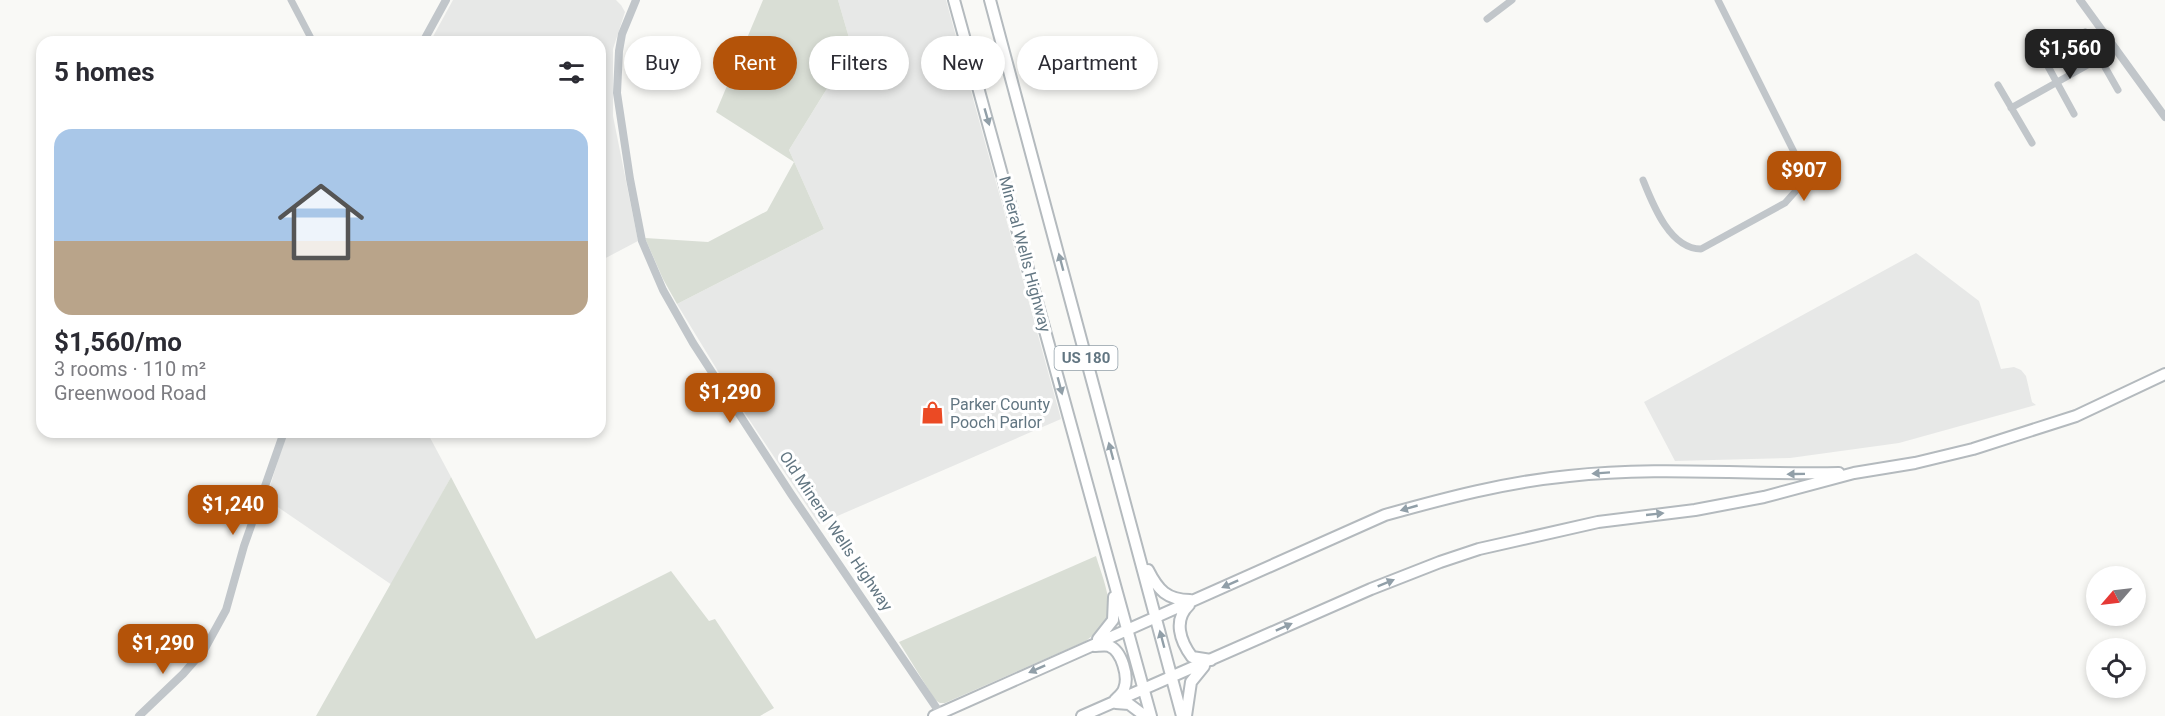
<!DOCTYPE html>
<html lang="en">
<head>
<meta charset="utf-8">
<style>
	body { margin:0; font-family:Roboto,sans-serif; background:#f7f7f7; color:#2b2b33; height:100vh; display:flex; flex-direction:column; font-size:22px; white-space:nowrap }
	* { box-sizing:border-box; margin:0 }
	p { font-size:20px; color:#7c7c81 }
	.icon { flex:none; width:33px; height:33px; fill:none; stroke:currentColor; stroke-width:2; stroke-linecap:round; stroke-linejoin:round }
	.map { position:relative; flex:1; overflow:hidden }
	.drawer { position:absolute; left:36px; top:36px; width:570px; height:402px; display:flex; flex-direction:column; background:#fff; border-radius:18px; box-shadow:0 3px 9px #0003 }
	.drawer>* { flex:none }
	.top-card { position:absolute; left:624px; top:36px; width:570px; height:54px; display:flex; gap:12px }
	.needle { width:39px; rotate:242deg }
	.buttons { position:absolute; left:2086px; top:566px; display:grid; gap:12px }
	.buttons a { display:grid; place-items:center; width:60px; height:60px; border-radius:50%; background:#fff; box-shadow:0 3px 9px #0003; font-size:30px }
	.price { position:absolute; translate:-50% -51px; padding:0 14px; border-radius:12px; background:#b45309; color:#fff; font-size:20px; line-height:39px; filter:drop-shadow(0 2px 3px #0008) }
	.price::after { content:''; position:absolute; left:50%; top:36px; width:18px; height:14px; margin-left:-9px; background:inherit; clip-path:polygon(0 0,100% 0,50% 100%) }
	.price.current { background:#222; color:#fff }
	ul { padding:0; list-style:none }
	li { display:grid; align-content:center; gap:12px; height:318px; padding:0 18px }
	li+li { border-top:2px solid #e1e1e2 }
	li span { display:grid; place-items:center; height:186px; border-radius:18px; color:#555 }
	li>.icon { margin-inline-start:auto }
	span .icon { width:108px; height:108px; fill:#fffc; stroke-width:1 }
	li b { font-size:26px }
	h2 { display:flex; justify-content:space-between; align-items:center; height:72px; padding:0 18px; font-size:26px }
	.chip { padding:0 21px; border-radius:27px; background:#fff; box-shadow:0 3px 9px #0003; font-size:21px; line-height:54px }
	.chip.current { background:#b45309; color:#fff }
	.map>svg:first-child { display:block }
	.built { fill:#e7e8e7 }
	.green { fill:#d9ded5 }
	.lines { fill:none; stroke-linecap:round; stroke-linejoin:round }
	.primary-casing { stroke:#b4babe; stroke-width:14 }
	.minor { stroke:#c1c6ca; stroke-width:7 }
	.tertiary { stroke:#c1c6ca; stroke-width:8 }
	.primary { stroke:#fff; stroke-width:10 }
	.oneway { fill:#919fa8 }
	.labels { text-anchor:middle; dominant-baseline:central; stroke-width:6; stroke-linejoin:round; paint-order:stroke }
	.shield { fill:#fff; stroke:#919fa8; stroke-width:1.5 }
	.shield-label { font-size:15px; font-weight:bold; fill:#627682 }
	.street-label { font-size:16px; fill:#627682; stroke:#fff }
	.poi-label { font-size:16px; fill:#627682; stroke:#fff; text-anchor:start }
</style>
</head>
<body>
<div class="map">
<svg width="2165" height="716" viewBox="0 0 2165 716">
	<rect width="100%" height="100%" fill="#f9f9f6"/>
	<path class="built" d="M453 0H616L621 5 625 12 613 49V116L638 241 600 261V42H430Z
		M838 0H946L1061 419 819 524 730 391 677 304 824 229 789 150 852 48Z
		M1916 253 1979 301 2001 369 2014 367 2021 370 2026 376 2032 402 2036 405 1899 443 1790 458 1675 461 1644 402Z
		M287 432H427L451 477 392 585 266 499Z"/>
	<path class="green" d="M763 0H838L852 48 789 150 824 229 677 304 663 279 645 238 708 242 767 211 794 162 716 112Z
		M451 477 536 639 671 571 709 621 715 619 774 708 760 716H316Z
		M1096 556C1102 577 1118 610 1101 629 1097 633 1090 637 1086 641L945 703H940L935 700 899 642Z"/>
	<g class="lines">
		<defs>
			<path id="primary" d="M954 0 1151 716
				M990 0 1182 716
				M1148 570C1158 590 1167 600 1190 600
				M1189 605C1173 620 1180 641 1192 657L1211 660
				M1098 639 1113 620 1114 597
				M1094 646C1098 646 1105 645 1109 646 1122 651 1129 677 1124 689 1123 693 1118 697 1115 700
				M1116 703 1129 704 1145 716
				M934 716 1385 515C1446 498 1506 482 1569 476 1658 466 1749 475 1839 473
				M1082 716 1371 589 1440 562 1479 549 1598 522 1695 510 1764 497 1854 473 1915 463 1973 449 2076 416 2165 374
				M1186 716 1191 682 1204 666"/>
		</defs>
		<use href="#primary" class="primary-casing"/>
		<path class="minor" d="M291 0 313 42
			M1487 19 1512 0
			M2085 32 2118 90
			M2044 59 2074 114
			M1998 85 2032 143
			M2011 108 2116 49
			M1643 180C1653 205 1670 249 1701 249L1785 203 1802 184 1801 166 1718 0"/>
		<path class="tertiary" d="M636 0 622 34 619 51 617 93 630 179 642 241 663 290 693 343 791 494 942 716
			M2080 0 2165 117
			M423 42 446 0
			M139 716 183 674 204 650 226 610 244 546 284 432"/>
		<use href="#primary" class="primary"/>
	</g>
	<defs><path id="oneway-solid" d="M-6-.8H1V-3.2L6.5 0L1 3.2V.8H-6Z" transform="scale(1.5)"/></defs>
	<g class="oneway">
		<use href="#oneway-solid" transform="translate(987 117) rotate(74)"/>
		<use href="#oneway-solid" transform="translate(1061 262) rotate(-105)"/>
		<use href="#oneway-solid" transform="translate(1060 386) rotate(75)"/>
		<use href="#oneway-solid" transform="translate(1111 451) rotate(-105)"/>
		<use href="#oneway-solid" transform="translate(1601 473) rotate(176)"/>
		<use href="#oneway-solid" transform="translate(1796 474) rotate(179)"/>
		<use href="#oneway-solid" transform="translate(1409 508) rotate(164)"/>
		<use href="#oneway-solid" transform="translate(1655 514) rotate(-6)"/>
		<use href="#oneway-solid" transform="translate(1386 583) rotate(-22)"/>
		<use href="#oneway-solid" transform="translate(1230 584) rotate(156)"/>
		<use href="#oneway-solid" transform="translate(1284 627) rotate(-24)"/>
		<use href="#oneway-solid" transform="translate(1162 639) rotate(-105)"/>
		<use href="#oneway-solid" transform="translate(1037 669) rotate(156)"/>
	</g>
	<defs>
		<symbol id="shop-bare" viewBox="-9 -9 18 18"><path d="M-5-2.5h2.3a2.7 3.5 0 0 1 5.4 0H5L5.5 6h-11ZM-1.5-2.5h3a1.5 2.3 0 0 0-3 0Z" fill="#eb4a24" stroke="#fff" stroke-width="2.5" paint-order="stroke"/></symbol>
	</defs>
	<g fill-rule="evenodd">
		<use href="#shop-bare" x="916" y="396" width="33" height="33"/>
	</g>
	<g class="labels">
		<rect class="shield" x="1054.5" y="346" width="63" height="24" rx="4.5"/>
		<g class="shield-label">
			<text x="1086" y="358">US 180</text>
		</g>
		<g class="street-label">
			<text transform="translate(1025 254) rotate(75)">Mineral Wells Highway</text>
			<text transform="translate(836 531) rotate(56)">Old Mineral Wells Highway</text>
		</g>
		<g class="poi-label">
			<text x="950" y="404">Parker County<tspan x="950" dy="18">Pooch Parlor</tspan></text>
		</g>
	</g>
</svg>
<div class="buttons">
<a><svg class="needle" viewBox="-14 -14 28 28"><path d="M0-13l5 13h-10z" fill="#e53935"/><path d="M0 13l5-13h-10z" fill="#7c7c81"/></svg></a>
<a><svg class="icon" aria-label="locate" viewBox="0 0 24 24"><circle cx="12" cy="12" r="6"/><path d="M12 2v4M12 18v4M2 12h4M18 12h4"/></svg></a>
</div>
<b class="price current" style="left:2070px;top:80px">$1,560</b>
<b class="price" style="left:1804px;top:202px">$907</b>
<b class="price" style="left:730px;top:424px">$1,290</b>
<b class="price" style="left:233px;top:536px">$1,240</b>
<b class="price" style="left:163px;top:675px">$1,290</b>
<div class="top-card">
<a class="chip">Buy</a>
<a class="chip current">Rent</a>
<a class="chip">Filters</a>
<a class="chip">New</a>
<a class="chip">Apartment</a>
</div>
<section class="drawer">
<h2>5 homes<svg class="icon" aria-label="filters" viewBox="0 0 24 24"><path d="M4 7h16M4 17h16"/><circle cx="9" cy="7" r="2"/><circle cx="15" cy="17" r="2"/></svg></h2>
<ul>
<li><span style="background:linear-gradient(#a9c7e8 60%,#b9a48a 0)"><svg class="icon" aria-label="home" viewBox="0 0 24 24"><path d="M3 11l9-7 9 7M6 9v11h12V9"/></svg></span><div><b>$1,560/mo</b><p>3 rooms · 110 m²</p><p>Greenwood Road</p></div></li>
</ul>
</section>
</div>
</body>
</html>
